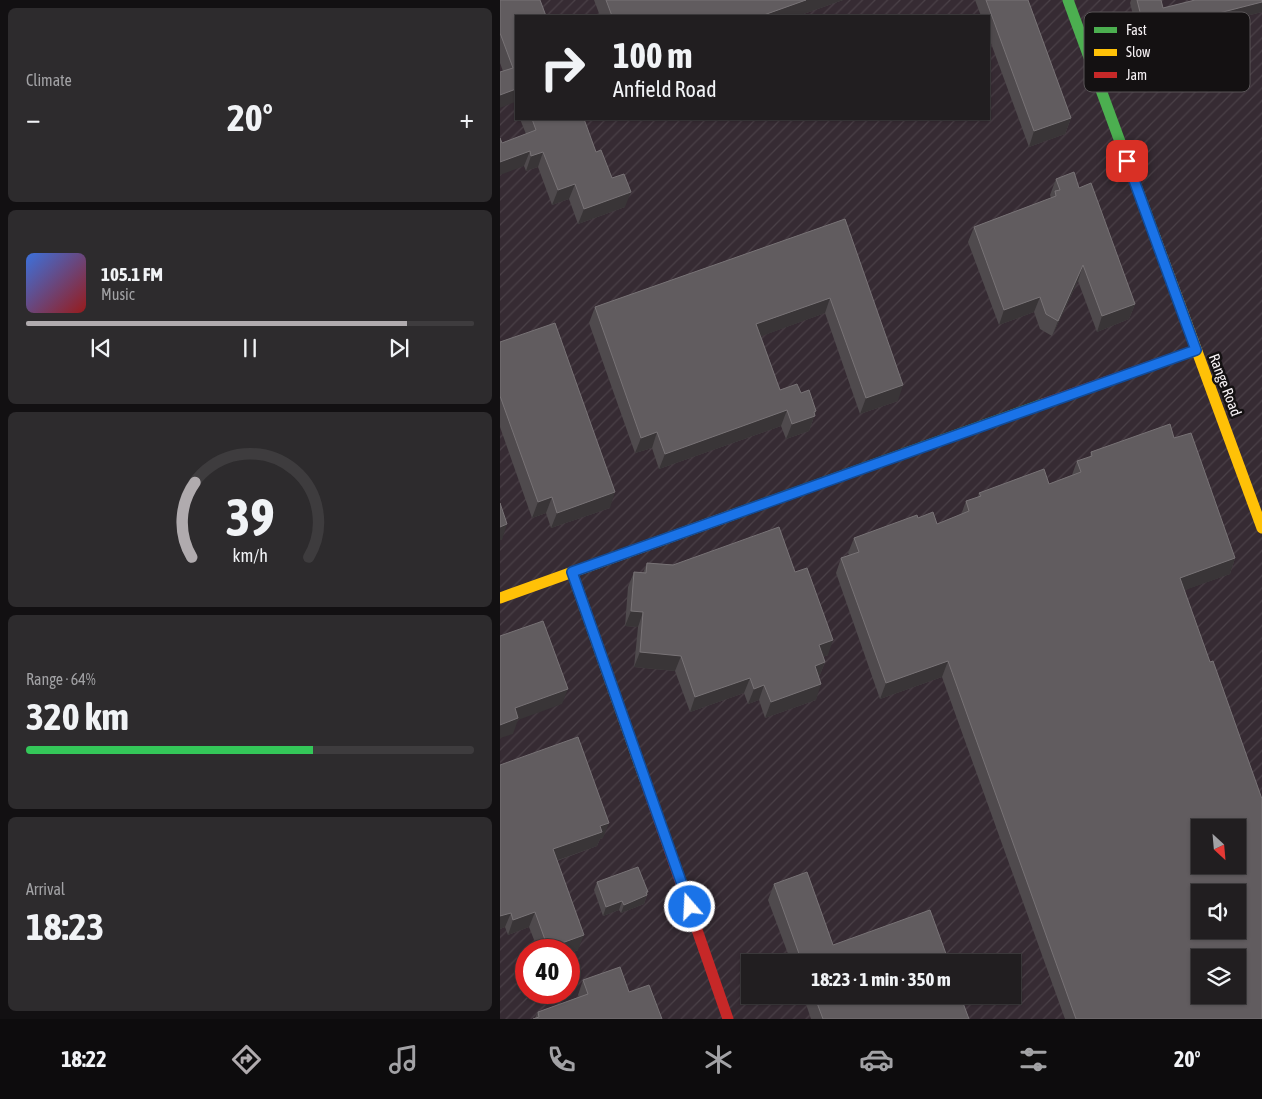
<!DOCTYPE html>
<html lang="en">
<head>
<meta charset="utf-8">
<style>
	:root { --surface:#211e20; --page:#2d2b2d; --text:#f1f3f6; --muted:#a2a2a5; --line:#3e3c3e; --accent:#b0abae }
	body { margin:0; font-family:"Asap Condensed",sans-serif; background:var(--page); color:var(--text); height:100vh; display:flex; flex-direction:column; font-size:19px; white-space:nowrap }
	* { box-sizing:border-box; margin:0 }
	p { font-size:16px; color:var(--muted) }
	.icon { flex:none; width:28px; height:28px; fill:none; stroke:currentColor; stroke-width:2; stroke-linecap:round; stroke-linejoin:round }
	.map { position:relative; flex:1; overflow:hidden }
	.details { display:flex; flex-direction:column; gap:8px; padding:8px; background:#121012; width:500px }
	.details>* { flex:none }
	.hud { position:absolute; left:15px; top:15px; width:475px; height:105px; border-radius:0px; box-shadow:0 1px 4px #0004,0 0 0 1px var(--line); background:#211e20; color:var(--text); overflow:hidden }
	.needle { width:32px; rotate:154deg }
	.tools { position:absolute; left:691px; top:819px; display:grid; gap:10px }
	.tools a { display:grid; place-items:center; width:55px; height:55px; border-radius:0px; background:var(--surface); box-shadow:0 1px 4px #0004,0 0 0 1px var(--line); font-size:25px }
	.speed { position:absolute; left:15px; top:939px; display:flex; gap:10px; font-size:25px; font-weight:700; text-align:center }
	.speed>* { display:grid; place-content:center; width:65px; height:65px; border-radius:50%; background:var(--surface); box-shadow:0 1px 4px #0004,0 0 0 1px var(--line); line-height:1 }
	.speed .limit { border:8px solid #d22; background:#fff; color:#111 }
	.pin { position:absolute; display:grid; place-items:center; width:42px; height:42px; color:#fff; margin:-21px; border-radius:10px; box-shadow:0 2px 8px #0006 }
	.me { position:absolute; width:55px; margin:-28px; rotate:341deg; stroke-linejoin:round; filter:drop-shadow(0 0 4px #0008) }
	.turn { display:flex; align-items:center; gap:18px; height:105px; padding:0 15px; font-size:22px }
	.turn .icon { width:65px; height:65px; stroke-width:2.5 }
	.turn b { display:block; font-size:35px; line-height:42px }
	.big { font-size:38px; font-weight:700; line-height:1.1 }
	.details .card { flex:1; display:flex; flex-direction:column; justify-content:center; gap:8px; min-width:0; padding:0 18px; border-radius:8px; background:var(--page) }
	.details .dial { align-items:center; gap:0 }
	.dial svg { height:130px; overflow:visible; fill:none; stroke:var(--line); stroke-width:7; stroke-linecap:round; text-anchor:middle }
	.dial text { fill:var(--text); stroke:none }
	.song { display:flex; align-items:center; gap:15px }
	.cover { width:60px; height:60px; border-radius:8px; background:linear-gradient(135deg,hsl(220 70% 55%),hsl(0 70% 35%)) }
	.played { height:5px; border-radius:2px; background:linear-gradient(90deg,var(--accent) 85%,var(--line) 85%) }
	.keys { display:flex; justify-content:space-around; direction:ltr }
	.heat { display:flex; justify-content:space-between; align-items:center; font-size:28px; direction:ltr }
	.charge { height:8px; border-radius:4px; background:linear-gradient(90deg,#34c759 64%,var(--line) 0) }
	.trip { position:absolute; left:241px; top:954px; width:280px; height:50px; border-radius:0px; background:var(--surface); box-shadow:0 1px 4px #0004,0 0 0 1px var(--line); font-weight:700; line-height:50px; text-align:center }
	.tabs { display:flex; height:80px; justify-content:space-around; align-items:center; background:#0d0c0d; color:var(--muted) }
	.tabs .icon { width:35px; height:35px }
	.tabs .selected { color:var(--accent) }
	.tabs b { font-size:22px; color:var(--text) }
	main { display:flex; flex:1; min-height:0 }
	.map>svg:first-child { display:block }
</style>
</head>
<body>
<main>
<section class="details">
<div class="card"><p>Climate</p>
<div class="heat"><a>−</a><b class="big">20°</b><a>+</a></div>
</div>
<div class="card">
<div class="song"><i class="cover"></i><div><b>105.1 FM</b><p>Music</p></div></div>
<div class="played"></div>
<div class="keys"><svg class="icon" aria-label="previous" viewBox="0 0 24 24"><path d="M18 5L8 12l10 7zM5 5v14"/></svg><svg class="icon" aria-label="pause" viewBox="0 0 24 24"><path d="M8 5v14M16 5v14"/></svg><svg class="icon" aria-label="next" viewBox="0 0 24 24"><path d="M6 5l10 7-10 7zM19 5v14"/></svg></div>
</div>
<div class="card dial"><svg viewBox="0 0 100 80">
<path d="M14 69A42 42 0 1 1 86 69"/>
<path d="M14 69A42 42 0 0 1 16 23" stroke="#b0abae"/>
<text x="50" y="56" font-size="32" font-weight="700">39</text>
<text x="50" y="72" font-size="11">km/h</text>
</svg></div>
<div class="card"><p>Range · 64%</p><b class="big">320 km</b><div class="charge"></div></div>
<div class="card"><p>Arrival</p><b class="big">18:23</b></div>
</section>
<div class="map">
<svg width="762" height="1019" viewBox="0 0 762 1019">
	<defs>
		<pattern id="industrial-furrows" width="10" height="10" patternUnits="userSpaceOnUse" patternTransform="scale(1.25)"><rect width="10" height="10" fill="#362b33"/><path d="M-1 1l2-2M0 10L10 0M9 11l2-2" fill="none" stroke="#4a4047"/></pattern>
	</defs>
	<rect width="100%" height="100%" fill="#2c282a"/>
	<path fill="url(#industrial-furrows)" fill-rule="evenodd" d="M 0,0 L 762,0 L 762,1019 L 0,1019 ZM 16,16 L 489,16 L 489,119 L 16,119 ZM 700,828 L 738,828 L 738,865 L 700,865 ZM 700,892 L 738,892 L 738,930 L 700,930 ZM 26,950 L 69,950 L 69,992 L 26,992 ZM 700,958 L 738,958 L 738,995 L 700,995 ZM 250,962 L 512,962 L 512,995 L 250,995 Z"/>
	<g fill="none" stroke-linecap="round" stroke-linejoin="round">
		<path stroke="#4caf50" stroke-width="11" d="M 568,0 L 655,237
			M 232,515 L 543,404"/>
		<path stroke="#ffc107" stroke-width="11" d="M 655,237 L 762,528
			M 72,572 L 145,780
			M 0,598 L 232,515"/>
		<path stroke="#c62828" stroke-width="11" d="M 543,404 L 696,350
			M 145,780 L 228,1019"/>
	</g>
	<path fill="#4f4a4d" d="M 0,0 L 16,16 L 16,107 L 0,63 Z
		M 94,0 L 343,0 L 298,16 L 100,16 Z
		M 475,0 L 528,0 L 571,118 L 565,134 L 529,147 L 489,38 L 489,16 L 481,16 Z
		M 631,0 L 661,0 L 663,8 L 692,1 L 692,0 L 762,0 L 762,12 L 640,43 L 630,3 Z
		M 20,119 L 84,119 L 96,152 L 112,178 L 125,207 L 78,224 L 69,199 L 52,205 L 38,167 L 26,171 L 24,166 L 2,143 L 26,134 Z
		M 556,179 L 579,188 L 635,304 L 629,319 L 597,332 L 578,281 L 552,336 L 540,329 L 534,312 L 499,325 L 468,242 L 474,227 L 551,198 L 550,195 Z
		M 345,219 L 398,401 L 360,414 L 325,313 L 261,336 L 280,390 L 301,393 L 316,411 L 309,431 L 286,439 L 281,426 L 159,469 L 152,448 L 135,453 L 89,323 L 95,307 Z
		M 0,342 L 110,508 L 51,528 L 46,513 L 32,518 L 0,427 Z
		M 674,438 L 735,558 L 730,574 L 684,590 L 762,1019 L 565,1019 L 442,677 L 380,699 L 336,573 L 341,558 L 349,555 L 348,553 L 354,538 L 418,518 L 437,524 L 461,515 L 466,501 L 478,497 L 479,493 L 549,484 L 572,475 L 577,461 L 590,457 L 591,452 Z
		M 147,563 L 295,572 L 328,655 L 323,657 L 325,662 L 319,677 L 316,700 L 265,718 L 259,700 L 248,704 L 244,693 L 190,712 L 175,671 L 134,667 L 138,627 L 125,626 L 128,587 L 134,572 L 143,573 Z
		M 0,765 L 103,838 L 100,839 L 97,846 L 57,861 L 78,950 L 69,954 L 69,950 L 38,950 L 29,927 L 8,935 L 5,927 L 0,929 Z
		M 97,882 L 148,892 L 144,904 L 121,913 L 119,910 L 103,916 L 94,890 Z
		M 274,884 L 333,945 L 449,962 L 291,962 L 268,900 Z
		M 83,980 L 129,992 L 162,1019 L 35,1018 L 38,1012 L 79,997 L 78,995 Z
		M 303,995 L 460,995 L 469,1019 L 311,1019 Z"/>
	<path fill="#393537" d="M 306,0 L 343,0 L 298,16 L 261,16 Z
		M 762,2 L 762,12 L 640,43 L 645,32 Z
		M 16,89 L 16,98 L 15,102 L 0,108 L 0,95 Z
		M 571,118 L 565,134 L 529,147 L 534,131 Z
		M 30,151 L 24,166 L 0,175 L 0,162 Z
		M 43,152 L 38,167 L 26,171 L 31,156 Z
		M 75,184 L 69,199 L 52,205 L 58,190 Z
		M 131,192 L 125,207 L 78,224 L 84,209 Z
		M 583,265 L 578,281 L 552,336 L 558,321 Z
		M 540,297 L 534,312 L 499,325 L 504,310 Z
		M 330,298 L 325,313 L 251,340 L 256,324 Z
		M 635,304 L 629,319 L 597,332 L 602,316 Z
		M 403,385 L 398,401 L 360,414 L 366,398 Z
		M 287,410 L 281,426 L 159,469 L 165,454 Z
		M 316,411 L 309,431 L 286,439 L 292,424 Z
		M 157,432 L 152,448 L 135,453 L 141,438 Z
		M 115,492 L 110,508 L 51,528 L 57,513 Z
		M 52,497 L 46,513 L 32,518 L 38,502 Z
		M 7,524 L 2,540 L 0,540 L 0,527 Z
		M 735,558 L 730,574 L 674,594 L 680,578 Z
		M 131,611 L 143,612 L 138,627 L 125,626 Z
		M 333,640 L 328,655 L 313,661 L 319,645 Z
		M 140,652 L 181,656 L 175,671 L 134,667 Z
		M 448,661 L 442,677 L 380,699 L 386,683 Z
		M 325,662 L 319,677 L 315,666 Z
		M 250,678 L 244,693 L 190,712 L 195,697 Z
		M 321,684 L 316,700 L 265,718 L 271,702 Z
		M 264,685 L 259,700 L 248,704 L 254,689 Z
		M 68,689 L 62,704 L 18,720 L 13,734 L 0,738 L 0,725 L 15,708 Z
		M 109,823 L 103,838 L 100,839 L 97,846 L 47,864 L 53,849 L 100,826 Z
		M 146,892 L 148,892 L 146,896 L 147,895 L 144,904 L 121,913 L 124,905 Z
		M 122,901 L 119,910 L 103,916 L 106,907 Z
		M 35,912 L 29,927 L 8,935 L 13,920 Z
		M 11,913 L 5,927 L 0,929 L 0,916 Z
		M 84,935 L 78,950 L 69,954 L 69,950 L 47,950 L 48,948 Z"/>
	<path fill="#615c5f" stroke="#787376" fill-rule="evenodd" d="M 0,0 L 40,0 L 46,16 L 16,16 L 16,89 L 0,95 L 0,72 L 13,68 L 0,33 Z
		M 106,0 L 306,0 L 261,16 L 112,16 Z
		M 486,0 L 528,0 L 571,118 L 534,131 Z
		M 637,0 L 661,0 L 663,8 L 695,0 L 762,0 L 762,2 L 645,32 Z
		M 32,119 L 84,119 L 96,152 L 101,150 L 112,178 L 124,174 L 131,192 L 84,209 L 75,184 L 58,190 L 43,152 L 31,156 L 30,151 L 0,162 L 0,138 L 2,143 L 36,130 Z
		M 574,172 L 579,188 L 591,183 L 635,304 L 602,316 L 583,265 L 558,321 L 546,314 L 540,297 L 504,310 L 474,227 L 556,196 L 555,191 L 560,190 L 556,179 Z
		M 345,219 L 403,385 L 366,398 L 330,298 L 256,324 L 280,390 L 297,384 L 301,393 L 309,390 L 316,411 L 314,412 L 315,416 L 292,424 L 287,410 L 165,454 L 157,432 L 141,438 L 95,307 Z
		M 55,323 L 115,492 L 57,513 L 52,497 L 38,502 L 0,396 L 0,342 Z
		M 670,424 L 674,438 L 691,433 L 735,558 L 680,578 L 710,662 L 713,661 L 762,799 L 762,1019 L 576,1019 L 448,661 L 386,683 L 341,558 L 359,552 L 354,538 L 417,515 L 418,518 L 433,512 L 437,524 L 469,511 L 466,501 L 481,496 L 479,493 L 544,469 L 549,484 L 581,472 L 577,461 L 592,456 L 591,452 ZM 700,828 L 738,828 L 738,865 L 700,865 ZM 700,892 L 738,892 L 738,930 L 700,930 ZM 700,958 L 738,958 L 738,995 L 700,995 Z
		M 0,503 L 7,524 L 0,527 Z
		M 279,527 L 295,572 L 307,568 L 333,640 L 319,645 L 325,662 L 315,666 L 321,684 L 271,702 L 264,685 L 254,689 L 250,678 L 195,697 L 181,656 L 140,652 L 143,612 L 131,611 L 134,572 L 146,573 L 147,563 L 173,565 Z
		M 43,621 L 68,689 L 15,708 L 18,718 L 0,725 L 0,636 Z
		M 78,737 L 109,823 L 100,826 L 102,832 L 53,849 L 84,935 L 48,948 L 35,912 L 13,920 L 11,913 L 0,916 L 0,765 Z
		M 138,867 L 148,892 L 146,892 L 147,895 L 124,905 L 122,901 L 106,907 L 97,882 Z
		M 307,872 L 333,945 L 430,910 L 449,962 L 302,962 L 274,884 Z
		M 120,967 L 129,992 L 149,985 L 162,1019 L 33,1019 L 39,1017 L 38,1012 L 88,994 L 83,980 Z
		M 314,995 L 460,995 L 469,1019 L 323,1019 Z"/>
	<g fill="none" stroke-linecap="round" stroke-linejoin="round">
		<g stroke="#114b97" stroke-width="12">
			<path id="route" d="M 190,907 L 72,572 L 696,350 L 627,161"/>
		</g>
		<use href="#route" stroke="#1a73e8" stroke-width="9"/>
	</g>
	<g text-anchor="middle" stroke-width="5" stroke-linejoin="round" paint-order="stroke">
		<g font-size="15" fill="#f7f2f5" stroke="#141112">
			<text transform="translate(725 385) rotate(69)" y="5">Range Road</text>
		</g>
	</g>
	<rect x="584" y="12" width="166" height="80" rx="8" fill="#141112" stroke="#585456" stroke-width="1"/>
	<rect x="594" y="27" width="23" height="6" fill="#4caf50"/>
	<rect x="594" y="49" width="23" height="7" fill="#ffc107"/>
	<rect x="594" y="72" width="23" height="6" fill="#c62828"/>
	<g font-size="14" fill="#f7f2f5">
		<text x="626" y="35">Fast</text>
		<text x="626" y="57">Slow</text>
		<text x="626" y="80">Jam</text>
	</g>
</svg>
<div class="tools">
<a><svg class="needle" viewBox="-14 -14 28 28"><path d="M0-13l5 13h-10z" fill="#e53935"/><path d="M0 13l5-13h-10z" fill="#a2a2a5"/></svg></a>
<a><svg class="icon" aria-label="sound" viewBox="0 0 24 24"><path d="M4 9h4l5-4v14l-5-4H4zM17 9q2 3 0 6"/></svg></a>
<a><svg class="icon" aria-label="layers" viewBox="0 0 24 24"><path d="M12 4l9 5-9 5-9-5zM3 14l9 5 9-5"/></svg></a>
</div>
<div class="speed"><div class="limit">40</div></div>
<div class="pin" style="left:627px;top:161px;background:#d93025"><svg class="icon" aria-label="arrive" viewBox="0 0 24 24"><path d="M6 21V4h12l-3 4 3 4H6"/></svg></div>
<svg class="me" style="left:190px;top:907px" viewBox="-20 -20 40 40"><circle r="17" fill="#1a73e8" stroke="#fff" stroke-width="3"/><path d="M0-11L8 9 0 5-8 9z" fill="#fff"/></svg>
<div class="trip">18:23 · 1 min · 350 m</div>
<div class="hud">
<div class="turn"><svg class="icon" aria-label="right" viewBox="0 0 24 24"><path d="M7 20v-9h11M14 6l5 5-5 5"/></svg><div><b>100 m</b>Anfield Road</div></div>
</div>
</div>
</main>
<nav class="tabs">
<b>18:22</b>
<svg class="icon selected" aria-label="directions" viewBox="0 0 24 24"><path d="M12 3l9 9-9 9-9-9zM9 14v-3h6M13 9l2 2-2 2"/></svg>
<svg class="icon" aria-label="music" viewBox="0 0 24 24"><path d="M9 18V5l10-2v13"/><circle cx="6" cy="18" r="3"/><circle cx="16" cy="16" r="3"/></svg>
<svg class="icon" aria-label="phone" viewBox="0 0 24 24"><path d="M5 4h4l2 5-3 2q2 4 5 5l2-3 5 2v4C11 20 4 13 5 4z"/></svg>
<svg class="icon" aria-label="climate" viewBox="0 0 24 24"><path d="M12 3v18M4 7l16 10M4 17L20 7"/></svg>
<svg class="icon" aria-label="car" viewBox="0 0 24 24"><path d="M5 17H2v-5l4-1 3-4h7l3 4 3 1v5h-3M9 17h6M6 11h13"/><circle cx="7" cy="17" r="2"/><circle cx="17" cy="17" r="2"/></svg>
<svg class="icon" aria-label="filters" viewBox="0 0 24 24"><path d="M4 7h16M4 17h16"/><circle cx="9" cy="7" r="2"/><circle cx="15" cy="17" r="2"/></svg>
<b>20°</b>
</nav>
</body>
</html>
